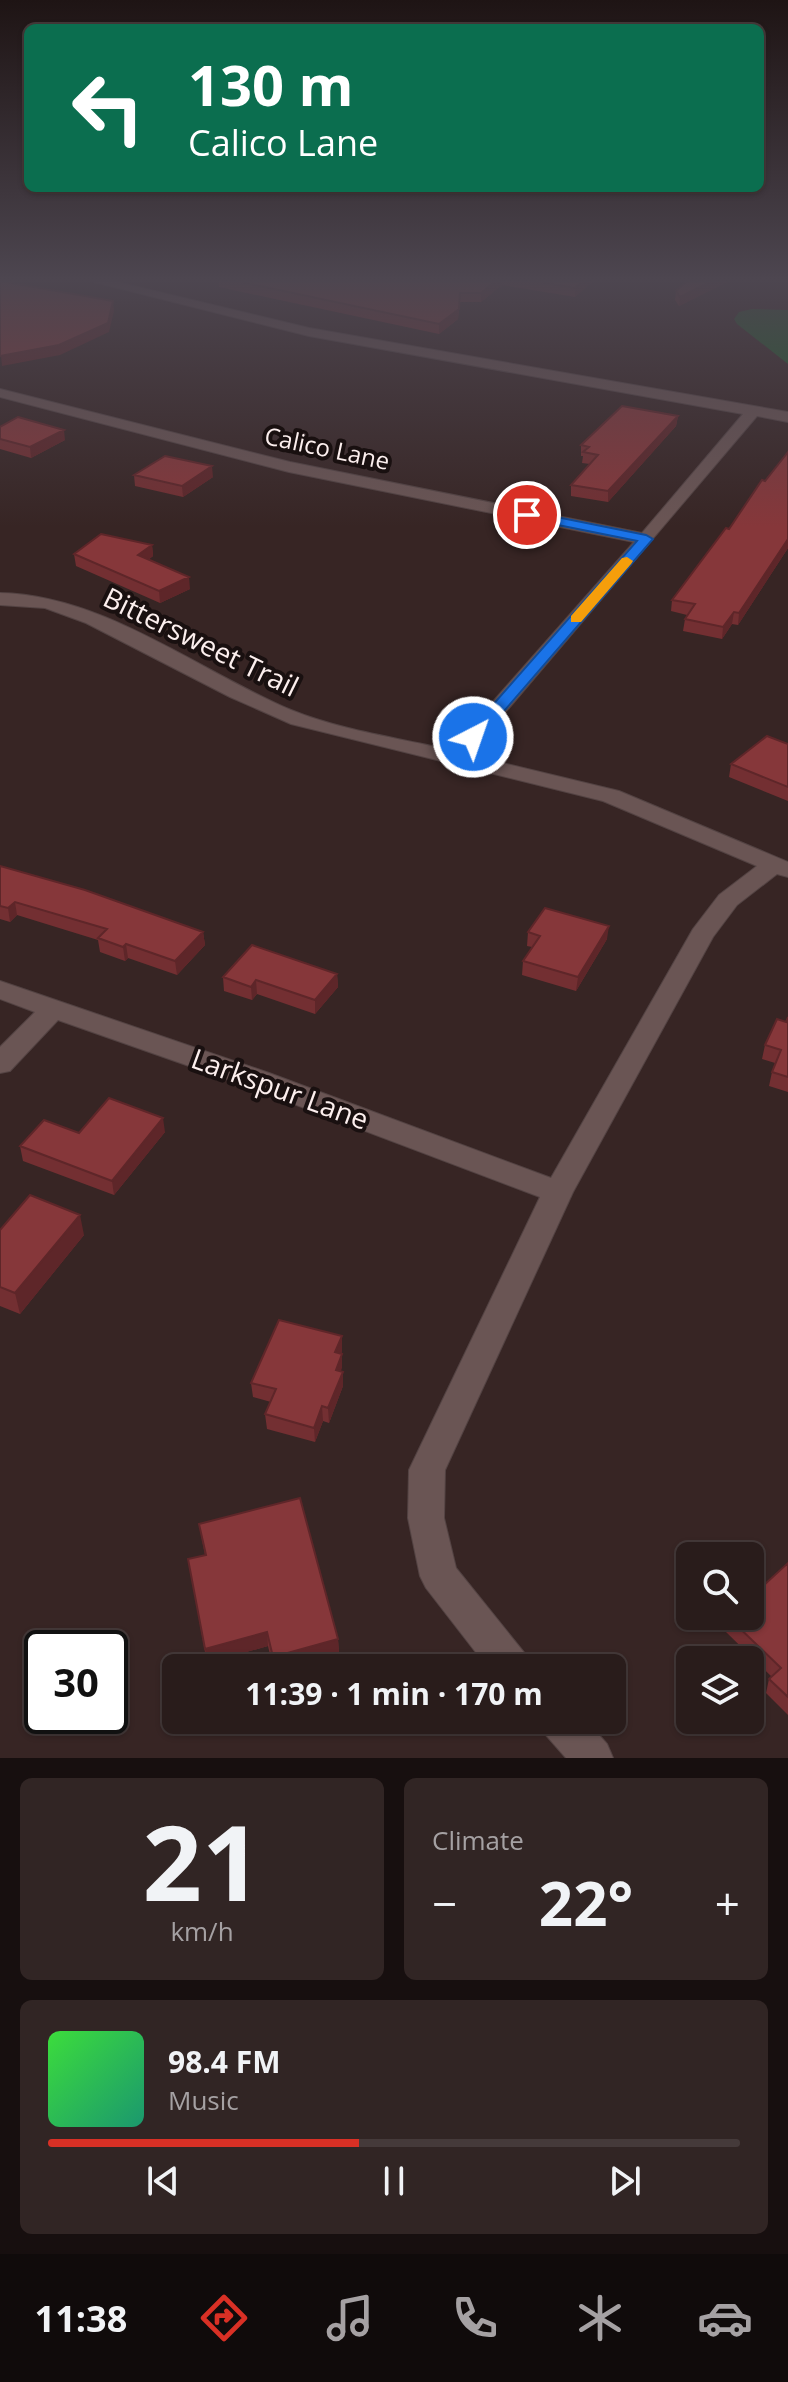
<!DOCTYPE html>
<html lang="en">
<head>
<meta charset="utf-8">
<style>
	:root { --surface:#291c1b; --page:#312524; --text:#f1f3f6; --muted:#a5a1a3; --line:#453a3a; --accent:#d93025 }
	body { margin:0; font-family:"Open Sans",sans-serif; background:var(--page); color:var(--text); height:100vh; display:flex; flex-direction:column; font-size:30px; white-space:nowrap }
	* { box-sizing:border-box; margin:0 }
	p { font-size:26px; color:var(--muted) }
	.icon { flex:none; width:44px; height:44px; fill:none; stroke:currentColor; stroke-width:2; stroke-linecap:round; stroke-linejoin:round }
	.map { position:relative; height:1758px; overflow:hidden }
	.side { display:flex; flex-direction:column; gap:20px; padding:20px; background:#170f0f; flex:1 }
	.side>* { flex:none }
	.banner { position:absolute; left:24px; top:24px; width:740px; height:168px; border-radius:12px; box-shadow:0 2px 6px #0004,0 0 0 2px var(--line); background:#0b6e4f; color:#fff; overflow:hidden }
	.controls { position:absolute; left:676px; top:1542px; display:grid; gap:16px }
	.controls a { display:grid; place-items:center; width:88px; height:88px; border-radius:12px; background:var(--surface); box-shadow:0 2px 6px #0004,0 0 0 2px var(--line); font-size:40px }
	.speed { position:absolute; left:24px; top:1630px; display:flex; gap:16px; font-size:40px; font-weight:700; text-align:center }
	.speed>* { display:grid; place-content:center; width:104px; height:104px; border-radius:50%; background:var(--surface); box-shadow:0 2px 6px #0004,0 0 0 2px var(--line); line-height:1 }
	.speed .limit { border:4px solid #111; border-radius:12px; background:#fff; color:#111 }
	.pin { position:absolute; display:grid; place-items:center; width:68px; height:68px; color:#fff; margin:-34px; border:4px solid #fff; border-radius:50%; box-shadow:0 2px 8px #0007 }
	.me { position:absolute; width:88px; margin:-44px; rotate:41deg; stroke-linejoin:round; filter:drop-shadow(0 0 6px #0008) }
	.turn { display:flex; align-items:center; gap:28px; height:168px; padding:0 32px; font-size:36px }
	.turn .icon { width:104px; height:104px; stroke-width:2.5 }
	.turn b { display:block; font-size:56px; line-height:68px }
	.big { font-size:60px; font-weight:700; line-height:1.1 }
	.side .widget { flex:1; display:flex; flex-direction:column; justify-content:center; gap:12px; min-width:0; padding:0 28px; border-radius:12px; background:var(--page) }
	.side .dial { align-items:center; gap:0 }
	.dial b { font-size:104px; line-height:1 }
	.song { display:flex; align-items:center; gap:24px }
	.cover { width:96px; height:96px; border-radius:12px; background:linear-gradient(135deg,hsl(120 70% 55%),hsl(160 70% 35%)) }
	.played { height:8px; border-radius:4px; background:linear-gradient(90deg,var(--accent) 45%,var(--line) 45%) }
	.keys { display:flex; justify-content:space-around; direction:ltr }
	.heat { display:flex; justify-content:space-between; align-items:center; font-size:44px; direction:ltr }
	.side .tiles { flex:1; display:grid; gap:20px; grid-template-columns:1fr 1fr }
	.widget:last-child { grid-column:span 2 }
	.trip { position:absolute; left:162px; top:1654px; width:464px; height:80px; border-radius:12px; background:var(--surface); box-shadow:0 2px 6px #0004,0 0 0 2px var(--line); font-weight:700; line-height:80px; text-align:center }
	.menu { display:flex; height:128px; justify-content:space-around; align-items:center; background:#100b0b; color:var(--muted) }
	.menu .icon { width:56px; height:56px }
	.menu .selected { color:var(--accent) }
	.menu b { font-size:36px; color:var(--text) }
	.map>svg:first-child { display:block }
</style>
</head>
<body>
<div class="map">
<svg width="788" height="1758" viewBox="0 0 788 1758">
	<rect width="100%" height="100%" fill="#372524"/>
	<path fill="#1b5f29" d="M 752,309 L 788,310 L 788,364 L 737,324 L 734,319 L 739,312 Z"/>
	<g fill="none" stroke-linecap="round" stroke-linejoin="round">
		<g stroke="#534343" stroke-width="2">
			<path id="minor" d="M 90,281 L 113,281 L 309,328 L 788,412 L 788,422 L 757,416 L 469,755 L 619,791 L 788,862 L 788,877 L 777,874 L 737,905 L 713,937 L 573,1192 L 445,1470 L 444,1518 L 456,1568 L 526,1655 L 532,1668 L 488,1668 L 426,1588 L 420,1576 L 408,1518 L 409,1470 L 540,1197 L 249,1087 L 58,1020 L 10,1071 L 0,1073 L 0,1047 L 35,1012 L 0,999 L 0,981 L 269,1073 L 551,1178 L 693,929 L 719,895 L 757,866 L 603,801 L 291,724 L 230,697 L 86,623 L 45,608 L 0,605 L 0,593 C 104,595 197,670 291,710 C 340,730 398,738 450,750 L 634,542 L 289,472 L 0,397 L 0,389 L 290,462 L 642,533 L 743,414 L 309,336 Z
				M 539,1720 L 586,1720 L 607,1744 L 613,1758 L 566,1758 L 545,1734 Z"/>
		</g>
		<use href="#minor" fill="#6a5554" fill-rule="evenodd"/>
	</g>
	<path fill="#732f32" d="M 219,281 L 593,281 L 575,297 L 502,285 L 481,302 L 460,302 L 458,319 L 439,334 L 219,287 Z
		M 687,281 L 729,281 L 679,306 L 675,300 L 676,291 Z
		M 678,416 L 676,426 L 608,502 L 571,496 L 571,485 L 590,464 L 582,463 L 583,456 L 581,456 L 581,445 Z
		M 0,427 L 65,440 L 31,458 L 0,449 Z
		M 788,452 L 788,548 L 738,625 L 732,624 L 722,639 L 683,631 L 685,619 L 687,615 L 671,611 L 672,600 L 729,529 Z
		M 134,475 L 213,477 L 183,497 L 135,486 Z
		M 152,545 L 153,556 L 148,560 L 190,589 L 160,603 L 76,566 L 74,554 Z
		M 788,744 L 788,801 L 729,777 L 731,764 Z
		M 0,866 L 203,932 L 205,945 L 177,975 L 128,958 L 125,961 L 100,952 L 98,940 L 17,915 L 10,922 L 0,919 Z
		M 528,932 L 607,939 L 576,991 L 522,975 L 523,961 L 532,947 L 527,946 Z
		M 337,974 L 338,987 L 315,1014 L 257,994 L 252,1000 L 224,991 L 223,977 Z
		M 788,1017 L 788,1092 L 769,1086 L 772,1072 L 775,1063 L 762,1059 L 765,1045 L 786,1022 Z
		M 165,1132 L 114,1195 L 23,1161 L 20,1146 L 79,1133 Z
		M 0,1230 L 84,1235 L 20,1314 L 0,1306 Z
		M 342,1336 L 341,1371 L 343,1386 L 329,1423 L 323,1421 L 315,1442 L 267,1429 L 265,1414 L 271,1402 L 253,1397 L 251,1383 Z
		M 199,1524 L 338,1639 L 339,1654 L 287,1668 L 273,1668 L 268,1646 L 207,1663 L 188,1559 L 205,1555 Z
		M 788,1563 L 788,1715 L 766,1693 L 769,1679 L 772,1677 L 726,1632 L 729,1618 Z"/>
	<path fill="#5e2629" d="M 496,281 L 502,281 L 502,285 L 481,302 L 481,293 Z
		M 583,281 L 593,281 L 575,297 L 575,288 Z
		M 712,281 L 729,281 L 679,306 L 680,297 Z
		M 460,293 L 458,319 L 439,334 L 439,324 Z
		M 113,301 L 114,311 L 109,332 L 60,355 L 2,366 L 1,356 Z
		M 678,416 L 676,426 L 608,502 L 608,491 Z
		M 64,430 L 65,440 L 31,458 L 30,447 Z
		M 212,466 L 213,477 L 183,497 L 182,486 Z
		M 788,539 L 788,548 L 738,625 L 739,613 Z
		M 152,545 L 153,556 L 139,567 L 138,555 Z
		M 189,577 L 190,589 L 160,603 L 159,591 Z
		M 734,612 L 732,624 L 722,639 L 723,627 Z
		M 15,902 L 17,915 L 10,922 L 8,908 Z
		M 609,926 L 607,939 L 576,991 L 578,977 Z
		M 203,932 L 205,945 L 177,975 L 175,961 Z
		M 126,944 L 128,958 L 125,961 L 123,947 Z
		M 337,974 L 338,987 L 315,1014 L 315,1000 Z
		M 256,980 L 257,994 L 252,1000 L 251,987 Z
		M 163,1118 L 165,1132 L 114,1195 L 112,1181 Z
		M 80,1215 L 84,1235 L 20,1314 L 15,1293 Z
		M 342,1336 L 342,1351 L 336,1367 L 335,1352 Z
		M 342,1354 L 342,1368 L 336,1384 L 336,1370 Z
		M 343,1372 L 343,1386 L 329,1423 L 328,1408 Z
		M 322,1406 L 323,1421 L 315,1442 L 314,1428 Z
		M 267,1632 L 268,1646 L 207,1663 L 205,1649 Z
		M 338,1639 L 339,1654 L 287,1668 L 274,1668 L 273,1657 Z"/>
	<path fill="#86373a" stroke="#5e2629" stroke-width="2" d="M 0,281 L 113,301 L 108,323 L 59,345 L 0,356 Z
		M 236,281 L 496,281 L 481,293 L 460,293 L 459,309 L 439,324 Z
		M 534,281 L 583,281 L 575,288 Z
		M 687,281 L 712,281 L 680,297 L 676,291 Z
		M 622,406 L 678,416 L 608,491 L 571,485 L 598,455 L 583,452 L 589,447 L 581,445 Z
		M 18,417 L 64,430 L 30,447 L 0,439 L 0,427 Z
		M 788,452 L 788,539 L 739,613 L 734,612 L 723,627 L 685,619 L 695,604 L 672,600 L 726,528 L 729,529 L 762,480 L 765,481 Z
		M 165,456 L 212,466 L 182,486 L 134,475 Z
		M 101,534 L 152,545 L 138,555 L 189,577 L 159,591 L 74,554 Z
		M 767,736 L 788,744 L 788,787 L 731,764 Z
		M 0,866 L 85,890 L 203,932 L 175,961 L 126,944 L 123,947 L 98,938 L 107,929 L 15,902 L 8,908 L 0,906 Z
		M 545,908 L 609,926 L 578,977 L 523,961 L 540,936 L 528,932 Z
		M 252,945 L 337,974 L 315,1000 L 256,980 L 251,987 L 223,977 Z
		M 788,1017 L 788,1077 L 772,1072 L 781,1050 L 765,1045 L 777,1019 L 786,1022 Z
		M 109,1098 L 163,1118 L 112,1181 L 20,1146 L 44,1120 L 79,1133 Z
		M 30,1195 L 80,1215 L 15,1293 L 0,1287 L 0,1230 Z
		M 279,1320 L 342,1336 L 335,1352 L 342,1354 L 336,1370 L 343,1372 L 328,1408 L 322,1406 L 314,1428 L 265,1414 L 276,1389 L 251,1383 Z
		M 300,1498 L 338,1639 L 273,1657 L 267,1632 L 205,1649 L 188,1559 L 206,1555 L 199,1524 Z
		M 788,1563 L 788,1697 L 769,1679 L 781,1668 L 729,1618 L 731,1616 L 750,1616 L 750,1598 Z"/>
	<linearGradient id="sky" x2="0" y2="1"><stop stop-color="#1e1414"/><stop offset="0.53" stop-color="#4d4650"/><stop offset="1" stop-color="#4d4650" stop-opacity="0"/></linearGradient>
	<rect width="788" height="527" fill="url(#sky)"/>
	<path fill="#1a73e8" stroke="#114b97" stroke-width="2" d="M 527,511 L 646,535 L 653,539 L 479,740 L 467,740 L 467,734 L 637,541 L 523,518 L 521,515 Z"/>
	<path fill="#f59e0b" d="M 627,557 L 633,561 L 631,564 L 581,622 L 571,622 L 571,616 L 622,558 Z"/>
	<g text-anchor="middle" stroke-width="8" stroke-linejoin="round" paint-order="stroke">
		<g font-size="24" fill="#fcefee" stroke="#191010">
			<text transform="translate(327 449) rotate(12)" y="8">Calico Lane</text>
		</g>
		<g font-size="28" fill="#fcefee" stroke="#191010">
			<text transform="translate(201 642) rotate(26)" y="10">Bittersweet Trail</text>
			<text transform="translate(280 1089) rotate(20)" y="10">Larkspur Lane</text>
		</g>
	</g>
</svg>
<div class="controls">
<a><svg class="icon" aria-label="search" viewBox="0 0 24 24"><circle cx="10" cy="10" r="6"/><path d="M15 15l6 6"/></svg></a>
<a><svg class="icon" aria-label="layers" viewBox="0 0 24 24"><path d="M12 4l9 5-9 5-9-5zM3 14l9 5 9-5"/></svg></a>
</div>
<div class="speed"><div class="limit">30</div></div>
<div class="pin" style="left:527px;top:515px;background:#d93025"><svg class="icon" aria-label="arrive" viewBox="0 0 24 24"><path d="M6 21V4h12l-3 4 3 4H6"/></svg></div>
<svg class="me" style="left:473px;top:737px" viewBox="-20 -20 40 40"><circle r="17" fill="#1a73e8" stroke="#fff" stroke-width="3"/><path d="M0-11L8 9 0 5-8 9z" fill="#fff"/></svg>
<div class="trip">11:39 · 1 min · 170 m</div>
<div class="banner">
<div class="turn"><svg class="icon" aria-label="left" viewBox="0 0 24 24"><path d="M17 20v-9H6M10 6l-5 5 5 5"/></svg><div><b>130 m</b>Calico Lane</div></div>
</div>
</div>
<section class="side">
<div class="tiles">
<div class="widget dial"><b>21</b><p>km/h</p></div>
<div class="widget"><p>Climate</p>
<div class="heat"><a>−</a><b class="big">22°</b><a>+</a></div>
</div>
<div class="widget">
<div class="song"><i class="cover"></i><div><b>98.4 FM</b><p>Music</p></div></div>
<div class="played"></div>
<div class="keys"><svg class="icon" aria-label="previous" viewBox="0 0 24 24"><path d="M18 5L8 12l10 7zM5 5v14"/></svg><svg class="icon" aria-label="pause" viewBox="0 0 24 24"><path d="M8 5v14M16 5v14"/></svg><svg class="icon" aria-label="next" viewBox="0 0 24 24"><path d="M6 5l10 7-10 7zM19 5v14"/></svg></div>
</div>
</div>
</section>
<nav class="menu">
<b>11:38</b>
<svg class="icon selected" aria-label="directions" viewBox="0 0 24 24"><path d="M12 3l9 9-9 9-9-9zM9 14v-3h6M13 9l2 2-2 2"/></svg>
<svg class="icon" aria-label="music" viewBox="0 0 24 24"><path d="M9 18V5l10-2v13"/><circle cx="6" cy="18" r="3"/><circle cx="16" cy="16" r="3"/></svg>
<svg class="icon" aria-label="phone" viewBox="0 0 24 24"><path d="M5 4h4l2 5-3 2q2 4 5 5l2-3 5 2v4C11 20 4 13 5 4z"/></svg>
<svg class="icon" aria-label="climate" viewBox="0 0 24 24"><path d="M12 3v18M4 7l16 10M4 17L20 7"/></svg>
<svg class="icon" aria-label="car" viewBox="0 0 24 24"><path d="M5 17H2v-5l4-1 3-4h7l3 4 3 1v5h-3M9 17h6M6 11h13"/><circle cx="7" cy="17" r="2"/><circle cx="17" cy="17" r="2"/></svg>
</nav>
</body>
</html>
